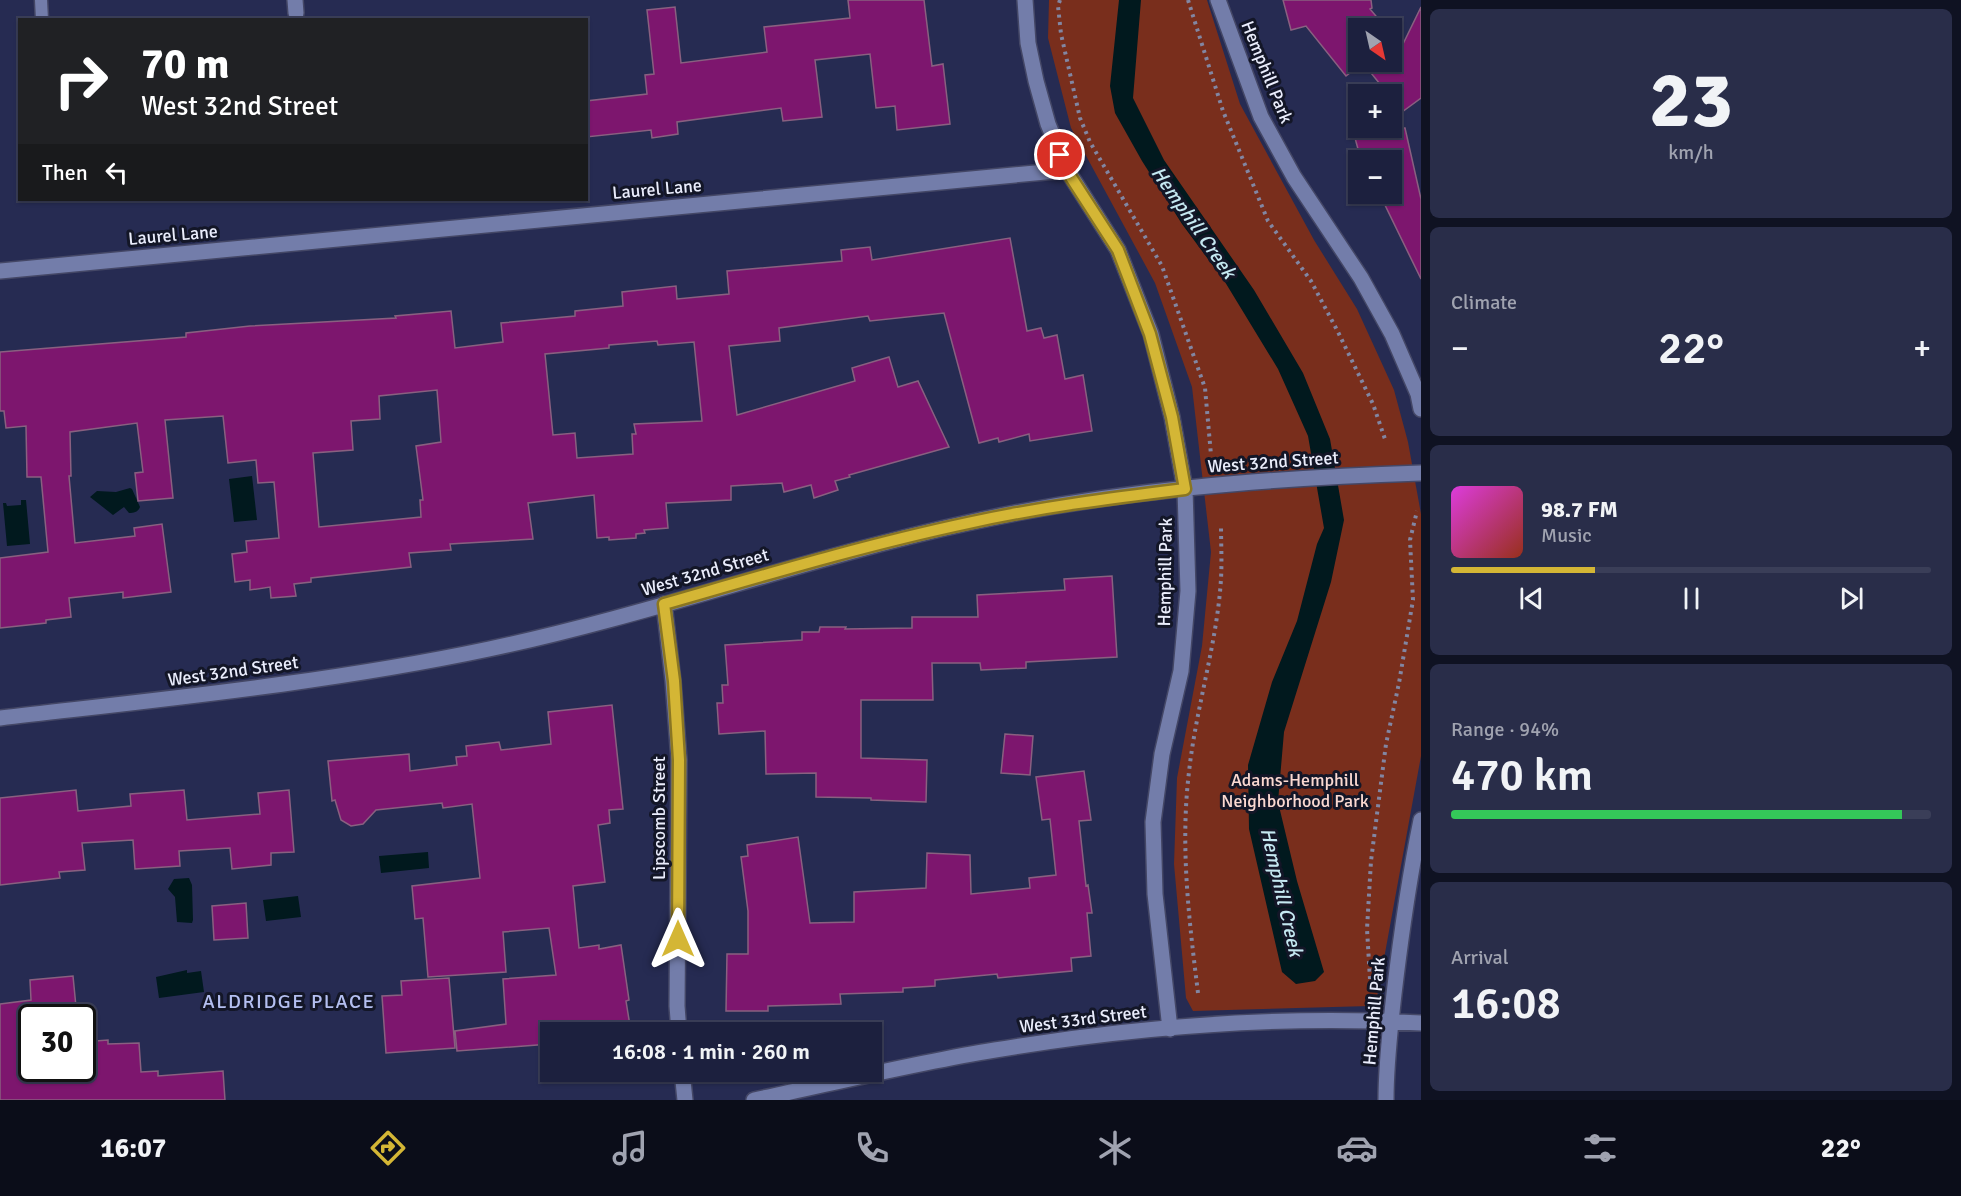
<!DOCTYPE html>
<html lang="en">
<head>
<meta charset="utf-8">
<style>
	:root { --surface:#1c203e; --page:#292d49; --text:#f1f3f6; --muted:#a0a3b0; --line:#3a3e58; --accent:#d4b635 }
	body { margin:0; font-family:Signika,sans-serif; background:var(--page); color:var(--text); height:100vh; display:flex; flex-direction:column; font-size:22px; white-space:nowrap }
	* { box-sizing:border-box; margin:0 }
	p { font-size:20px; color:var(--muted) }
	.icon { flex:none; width:33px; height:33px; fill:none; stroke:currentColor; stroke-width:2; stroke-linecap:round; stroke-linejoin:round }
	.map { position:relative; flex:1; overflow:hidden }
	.panel { display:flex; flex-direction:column; gap:9px; padding:9px; background:#0f1222; width:540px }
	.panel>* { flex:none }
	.guide { position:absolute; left:18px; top:18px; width:570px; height:183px; border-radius:0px; box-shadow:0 2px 4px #0004,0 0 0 2px var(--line); background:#202124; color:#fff; overflow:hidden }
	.needle { width:39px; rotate:146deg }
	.fabs { position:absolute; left:1348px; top:18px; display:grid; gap:12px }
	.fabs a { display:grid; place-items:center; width:54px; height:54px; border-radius:0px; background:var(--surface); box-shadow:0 2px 4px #0004,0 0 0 2px var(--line); font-size:30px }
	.speed { position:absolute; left:18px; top:1004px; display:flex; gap:12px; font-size:30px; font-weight:700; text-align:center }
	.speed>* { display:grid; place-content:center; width:78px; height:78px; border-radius:50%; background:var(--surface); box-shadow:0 2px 4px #0004,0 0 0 2px var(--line); line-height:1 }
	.speed .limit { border:3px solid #111; border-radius:9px; background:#fff; color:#111 }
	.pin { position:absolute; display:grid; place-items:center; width:51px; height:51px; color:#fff; margin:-26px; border:3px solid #fff; border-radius:50%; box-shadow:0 2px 6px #0007 }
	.me { position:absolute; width:66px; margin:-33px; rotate:0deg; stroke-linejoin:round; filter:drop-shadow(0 0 4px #0008) }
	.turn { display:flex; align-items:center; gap:21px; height:126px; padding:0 24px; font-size:27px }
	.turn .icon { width:78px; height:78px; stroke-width:2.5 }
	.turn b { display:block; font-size:42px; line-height:51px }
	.then { display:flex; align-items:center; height:57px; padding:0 24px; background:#0003; gap:12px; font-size:22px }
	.big { font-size:45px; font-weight:600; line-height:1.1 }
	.panel .tile { flex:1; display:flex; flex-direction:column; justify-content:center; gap:9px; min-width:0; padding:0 21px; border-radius:9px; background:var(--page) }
	.panel .dial { align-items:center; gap:0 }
	.dial b { font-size:78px; line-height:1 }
	.song { display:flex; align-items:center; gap:18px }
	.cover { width:72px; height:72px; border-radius:9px; background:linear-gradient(135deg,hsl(300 70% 55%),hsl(10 70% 35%)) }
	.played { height:6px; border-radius:3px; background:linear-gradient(90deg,var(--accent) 30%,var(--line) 30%) }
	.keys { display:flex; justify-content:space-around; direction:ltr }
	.heat { display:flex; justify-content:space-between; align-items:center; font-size:33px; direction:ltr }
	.charge { height:9px; border-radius:4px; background:linear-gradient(90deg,#34c759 94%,var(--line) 0) }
	.trip { position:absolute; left:540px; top:1022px; width:342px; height:60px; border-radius:0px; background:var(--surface); box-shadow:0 2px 4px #0004,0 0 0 2px var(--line); font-weight:600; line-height:60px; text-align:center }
	.tab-bar { display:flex; height:96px; justify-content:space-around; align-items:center; background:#0b0d19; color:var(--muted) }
	.tab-bar .icon { width:42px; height:42px }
	.tab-bar .active { color:var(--accent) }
	.tab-bar b { font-size:27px; color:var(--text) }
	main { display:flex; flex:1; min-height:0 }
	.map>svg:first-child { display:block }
</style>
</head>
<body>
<main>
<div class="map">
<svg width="1421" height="1100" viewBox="0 0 1421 1100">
	<rect width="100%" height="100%" fill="#262b52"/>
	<path fill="#792e1c" d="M 1049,0 L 1207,0 L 1240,104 L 1314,240 L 1357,309 L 1394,390 L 1408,442 L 1421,514 L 1421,756 L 1377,997 L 1370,1006 L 1193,1011 L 1186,998 L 1174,864 L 1177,778 L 1202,646 L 1211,552 L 1192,387 L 1155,283 L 1071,128 L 1048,38 Z"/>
	<path fill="#01191e" d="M 1119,0 L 1141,0 L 1133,98 L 1164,160 L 1254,290 L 1303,373 L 1330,439 L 1344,520 L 1331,582 L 1284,732 L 1278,802 L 1297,881 L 1324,972 L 1315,981 L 1296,984 L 1282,972 L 1249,829 L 1248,765 L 1272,682 L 1297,621 L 1317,544 L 1324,528 L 1308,436 L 1278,369 L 1225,282 L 1182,224 L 1142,161 L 1115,113 L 1110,86 Z
		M 252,476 L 257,520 L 234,522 L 229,479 Z
		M 130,488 L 132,489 L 140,507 C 138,512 134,513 129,513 L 124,507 L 113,515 L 90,497 L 97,491 L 116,492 Z
		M 21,500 L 26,500 L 30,544 L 7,546 L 3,503 L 6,503 L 7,506 L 21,505 Z
		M 428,852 L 429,868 L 381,873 L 379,856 Z
		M 189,878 L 192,885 L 193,920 L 192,923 L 177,922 L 175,897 L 168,889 L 174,879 Z
		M 298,896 L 301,917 L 266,921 L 263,900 Z
		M 187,970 L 187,973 L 201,971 L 204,992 L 159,998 L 156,977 Z"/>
	<path fill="#7d166e" stroke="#896080" stroke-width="1.5" fill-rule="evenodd" d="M 848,0 L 924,0 L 932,66 L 943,64 L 950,124 L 897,130 L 895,106 L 876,108 L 870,54 L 815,60 L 822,117 L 783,121 L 781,108 L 677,122 L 678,134 L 652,138 L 651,130 L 586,137 L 586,101 L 647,94 L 645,75 L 654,74 L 647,10 L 675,7 L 681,63 L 767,52 L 764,27 L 850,18 Z
		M 1283,0 L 1371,0 L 1372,8 L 1370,9 L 1386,28 L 1359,28 L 1359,62 L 1392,62 L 1392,36 L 1401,48 L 1421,7 L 1421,98 L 1402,112 L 1392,99 L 1392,94 L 1388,94 L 1363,63 L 1346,76 L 1306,26 L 1291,30 Z
		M 1372,128 L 1405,128 L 1421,199 L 1421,279 L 1380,195 L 1370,198 L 1369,194 L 1392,194 L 1392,160 L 1361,160 L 1355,138 L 1373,134 Z
		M 1010,238 L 1027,331 L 1041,328 L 1044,338 L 1057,335 L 1065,379 L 1083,375 L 1092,431 L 1030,441 L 1029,434 L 999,442 L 998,438 L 979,443 L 944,313 L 870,321 L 868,316 L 779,328 L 780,341 L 729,346 L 737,415 L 855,381 L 852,368 L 889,357 L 898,387 L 918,381 L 949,447 L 849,475 L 850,477 L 835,481 L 838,490 L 814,498 L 811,485 L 784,492 L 782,483 L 731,486 L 731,500 L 666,503 L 668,528 L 644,530 L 645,533 L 636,534 L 636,538 L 609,540 L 609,537 L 597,538 L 594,495 L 528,503 L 533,539 L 450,544 L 451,550 L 409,553 L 411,567 L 311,578 L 311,582 L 294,584 L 296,596 L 271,598 L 270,587 L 250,590 L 250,580 L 235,582 L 232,554 L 247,552 L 246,541 L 279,538 L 274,482 L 258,483 L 256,460 L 228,463 L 223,416 L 165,420 L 173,498 L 138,501 L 135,473 L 143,472 L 137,423 L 70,432 L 71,476 L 69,476 L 75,543 L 135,536 L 134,528 L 162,524 L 171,592 L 123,598 L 123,592 L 69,598 L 71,617 L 46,620 L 46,623 L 0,628 L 0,558 L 48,552 L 41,477 L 27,477 L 26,426 L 6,428 L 4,411 L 0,411 L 0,352 L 186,337 L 186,333 L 250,326 L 396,318 L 395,316 L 451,311 L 455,348 L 503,342 L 501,323 L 575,316 L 575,311 L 623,306 L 622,292 L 676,286 L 677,299 L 729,294 L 727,271 L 842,261 L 841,250 L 870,247 L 872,260 ZM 657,341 L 658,345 L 694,342 L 702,421 L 634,424 L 636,434 L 632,434 L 633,454 L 577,458 L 575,433 L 553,435 L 545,354 L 609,348 L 609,345 ZM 437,390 L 441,442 L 416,446 L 423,500 L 420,500 L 421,517 L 319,527 L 313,453 L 353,450 L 351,421 L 380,419 L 379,396 Z
		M 1112,576 L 1117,657 L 1026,662 L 1026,668 L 981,670 L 980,663 L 932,663 L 933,700 L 861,700 L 861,758 L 927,760 L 926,802 L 871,800 L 871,798 L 816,797 L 816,773 L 766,774 L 765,731 L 719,734 L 717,703 L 723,703 L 722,685 L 728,685 L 725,645 L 802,640 L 802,632 L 819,632 L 820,627 L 846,627 L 845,629 L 912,628 L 912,617 L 978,617 L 977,595 L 1065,590 L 1064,579 Z
		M 612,705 L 623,809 L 609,810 L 610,823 L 598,825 L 605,882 L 573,886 L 579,948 L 599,945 L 599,949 L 621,945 L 629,1000 L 626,1001 L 631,1032 L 550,1032 L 550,1044 L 457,1051 L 455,1031 L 506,1024 L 503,979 L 556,975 L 549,928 L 503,932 L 506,972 L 428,977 L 423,918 L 415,919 L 412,886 L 480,878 L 472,804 L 443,808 L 442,803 L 376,810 L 363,824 L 351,826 L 341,820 L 335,800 L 332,801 L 328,761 L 409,754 L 410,771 L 457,765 L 456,757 L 467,756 L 466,746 L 499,742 L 501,750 L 551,744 L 548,712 Z
		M 1005,734 L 1033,736 L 1030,775 L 1001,773 Z
		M 1084,771 L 1091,820 L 1079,821 L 1086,886 L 1088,885 L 1092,913 L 1087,913 L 1091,956 L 1071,958 L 1072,971 L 998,978 L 997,974 L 935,980 L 935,986 L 903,988 L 903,992 L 840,994 L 841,1004 L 768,1006 L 768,1011 L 726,1011 L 727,954 L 748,954 L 748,911 L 741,857 L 748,856 L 747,845 L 798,837 L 810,923 L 854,922 L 854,892 L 926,888 L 927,853 L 970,855 L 971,894 L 1030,888 L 1029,878 L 1056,875 L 1050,819 L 1042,820 L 1036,777 Z
		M 76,790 L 78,811 L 131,806 L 130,794 L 184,790 L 187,820 L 260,814 L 258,793 L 289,790 L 294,852 L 271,853 L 271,865 L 232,869 L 230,848 L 179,851 L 180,866 L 135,869 L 133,840 L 82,843 L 85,870 L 59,872 L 60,878 L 0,885 L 0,798 Z
		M 246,903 L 248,938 L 214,940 L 212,906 Z
		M 73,976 L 77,1017 L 33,1017 L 32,1002 L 32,1068 L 82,1068 L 82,1042 L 108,1040 L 108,1044 L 139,1043 L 141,1072 L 158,1071 L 158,1076 L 223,1071 L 225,1100 L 0,1100 L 0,1004 L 31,1000 L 30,980 Z
		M 449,978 L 455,1048 L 386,1053 L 382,996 L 402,995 L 401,981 Z"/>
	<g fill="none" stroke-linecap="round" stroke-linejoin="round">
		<g stroke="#444766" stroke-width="15">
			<path id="service" d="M 41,0 L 42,20"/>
		</g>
		<g stroke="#444766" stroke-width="18">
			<path id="minor" d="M 295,0 L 296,13
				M 1025,0 L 1028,43 L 1036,81 L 1048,124 L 1067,170 L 1118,250 L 1151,334 L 1172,417 L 1185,489 L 1188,591 L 1181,671 L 1162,754 L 1153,822 L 1155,894 L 1170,1029
				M 1218,0 L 1261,117 L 1294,177 L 1361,278 L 1392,334 L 1418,394 L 1421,409
				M 0,271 L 1067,170
				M 664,604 L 673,681 L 679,760 L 677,1006 L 679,1032
				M 0,718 C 163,699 328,683 489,649 C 650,615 806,558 967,523 C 1115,490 1269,478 1421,473
				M 682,1071 L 685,1100
				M 754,1100 C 834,1083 914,1063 995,1050 C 1134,1027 1280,1015 1421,1023
				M 1386,1100 C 1386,1065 1390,1029 1394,994 C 1401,935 1409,878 1421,820"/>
		</g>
		<path stroke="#8286a2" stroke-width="4" stroke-dasharray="3 4.5" stroke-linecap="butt" d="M 1060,0 L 1058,6 L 1061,34 L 1080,118 L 1090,142 L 1162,266 L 1205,388 L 1211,455
			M 1188,0 L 1223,111 L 1268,221 L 1311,281 L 1338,332 L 1373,404 L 1386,442
			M 1370,979 L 1367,929 L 1371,861 L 1386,744 L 1399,683 L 1413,600 L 1410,540 L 1417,511
			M 1198,993 C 1189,920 1180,846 1189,772 C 1196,707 1217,644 1221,579 C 1222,561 1221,542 1221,524"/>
		<use href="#service" stroke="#737daa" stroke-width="12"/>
		<use href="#minor" stroke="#737daa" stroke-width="15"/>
	</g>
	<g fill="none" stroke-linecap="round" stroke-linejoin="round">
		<g stroke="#8a7622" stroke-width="15">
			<path id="route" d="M 678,939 L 679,760 L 674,681 L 664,604 C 765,575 865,545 968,523 C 1040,507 1112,498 1185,489 L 1172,417 L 1150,334 L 1118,250 L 1067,171 L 1060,155"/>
		</g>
		<use href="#route" stroke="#d4b635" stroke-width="10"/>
	</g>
	<g text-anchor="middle" stroke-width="6" stroke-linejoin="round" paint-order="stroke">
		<g font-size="18" fill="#eaedfc" stroke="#131627">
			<text transform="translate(1267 72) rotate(68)" y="6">Hemphill Park</text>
			<text transform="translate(657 189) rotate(-5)" y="6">Laurel Lane</text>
			<text transform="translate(173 235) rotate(-5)" y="6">Laurel Lane</text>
			<text transform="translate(1273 462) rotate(-4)" y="6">West 32nd Street</text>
			<text transform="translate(705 572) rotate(-16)" y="6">West 32nd Street</text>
			<text transform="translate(1165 572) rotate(-89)" y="6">Hemphill Park</text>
			<text transform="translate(233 671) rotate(-8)" y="6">West 32nd Street</text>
			<text transform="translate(659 818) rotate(-90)" y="6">Lipscomb Street</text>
			<text transform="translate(1374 1011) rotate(-85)" y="6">Hemphill Park</text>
			<text transform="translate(1083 1019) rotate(-7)" y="6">West 33rd Street</text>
		</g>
		<g font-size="18" fill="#fbd9d1" stroke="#131627">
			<text x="1295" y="786">Adams-Hemphill<tspan x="1295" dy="21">Neighborhood Park</tspan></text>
		</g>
		<g font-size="20" font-style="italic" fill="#c5e8f1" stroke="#131627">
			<text transform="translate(1194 222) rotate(55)" y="7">Hemphill Creek</text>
			<text transform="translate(1282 892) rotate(77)" y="7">Hemphill Creek</text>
		</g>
		<g font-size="20" letter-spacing="1.5" fill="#b4bff0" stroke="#131627">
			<text x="289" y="1008">ALDRIDGE PLACE</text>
		</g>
	</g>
</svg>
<div class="fabs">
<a><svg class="needle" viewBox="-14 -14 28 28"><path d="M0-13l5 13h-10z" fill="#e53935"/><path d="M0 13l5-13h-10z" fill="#a0a3b0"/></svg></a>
<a>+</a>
<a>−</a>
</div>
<div class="speed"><div class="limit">30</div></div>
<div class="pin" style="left:1060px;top:155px;background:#d93025"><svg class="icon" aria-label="arrive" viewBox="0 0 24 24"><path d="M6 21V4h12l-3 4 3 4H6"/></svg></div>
<svg class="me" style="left:678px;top:939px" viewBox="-20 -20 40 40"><path d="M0-17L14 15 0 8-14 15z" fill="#d4b635" stroke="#fff" stroke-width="4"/></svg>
<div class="trip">16:08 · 1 min · 260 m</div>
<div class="guide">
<div class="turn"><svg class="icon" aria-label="right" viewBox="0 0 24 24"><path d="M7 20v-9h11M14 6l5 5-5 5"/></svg><div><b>70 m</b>West 32nd Street</div></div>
<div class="then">Then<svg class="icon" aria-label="left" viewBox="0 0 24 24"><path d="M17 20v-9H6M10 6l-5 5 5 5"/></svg></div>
</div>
</div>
<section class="panel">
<div class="tile dial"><b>23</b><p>km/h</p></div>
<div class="tile"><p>Climate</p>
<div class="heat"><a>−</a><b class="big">22°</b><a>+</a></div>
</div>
<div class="tile">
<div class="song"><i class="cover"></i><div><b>98.7 FM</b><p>Music</p></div></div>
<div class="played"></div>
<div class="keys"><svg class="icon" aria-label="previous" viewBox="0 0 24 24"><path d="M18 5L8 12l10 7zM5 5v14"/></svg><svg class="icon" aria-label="pause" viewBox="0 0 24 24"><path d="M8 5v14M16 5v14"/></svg><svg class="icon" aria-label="next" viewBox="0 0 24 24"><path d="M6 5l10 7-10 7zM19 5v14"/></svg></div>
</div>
<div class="tile"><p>Range · 94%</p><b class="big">470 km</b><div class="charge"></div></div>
<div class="tile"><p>Arrival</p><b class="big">16:08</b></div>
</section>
</main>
<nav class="tab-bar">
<b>16:07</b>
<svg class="icon active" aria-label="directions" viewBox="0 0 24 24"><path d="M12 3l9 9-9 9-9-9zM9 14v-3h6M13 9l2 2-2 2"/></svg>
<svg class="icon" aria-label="music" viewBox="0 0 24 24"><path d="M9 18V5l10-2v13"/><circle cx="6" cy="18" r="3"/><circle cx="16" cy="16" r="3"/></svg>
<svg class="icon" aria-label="phone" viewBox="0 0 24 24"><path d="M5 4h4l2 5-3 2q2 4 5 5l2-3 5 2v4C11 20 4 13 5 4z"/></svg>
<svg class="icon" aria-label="climate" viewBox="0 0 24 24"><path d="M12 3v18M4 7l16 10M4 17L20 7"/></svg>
<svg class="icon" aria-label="car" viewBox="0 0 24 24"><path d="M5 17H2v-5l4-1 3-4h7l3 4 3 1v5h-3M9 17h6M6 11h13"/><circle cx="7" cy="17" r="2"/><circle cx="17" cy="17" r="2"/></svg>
<svg class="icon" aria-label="filters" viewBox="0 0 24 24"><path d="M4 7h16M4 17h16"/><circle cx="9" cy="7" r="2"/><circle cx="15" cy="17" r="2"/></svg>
<b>22°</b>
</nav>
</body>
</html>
